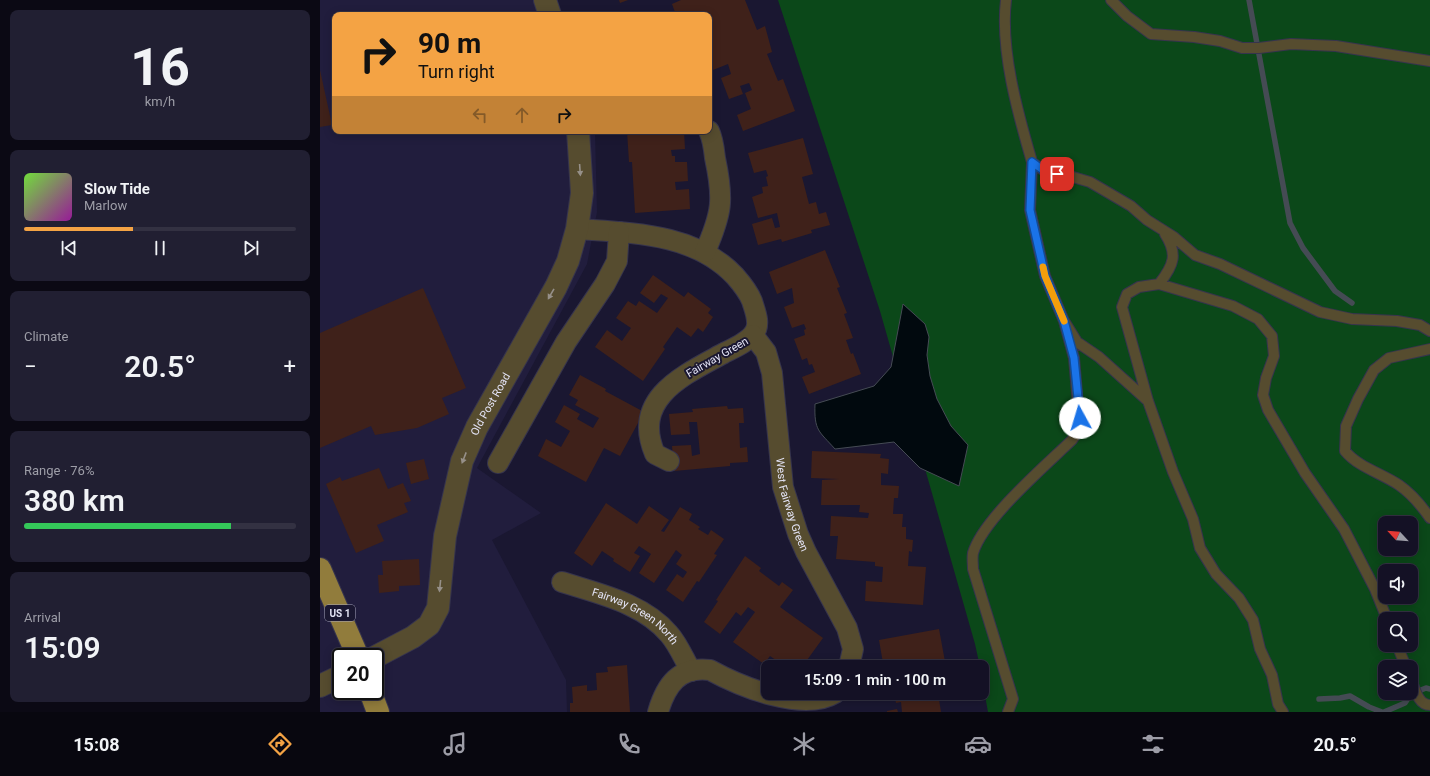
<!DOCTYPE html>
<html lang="en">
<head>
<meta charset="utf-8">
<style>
	:root { --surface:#141125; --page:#211f32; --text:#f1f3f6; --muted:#9d9da7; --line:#333142; --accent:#f4a344 }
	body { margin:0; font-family:Roboto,sans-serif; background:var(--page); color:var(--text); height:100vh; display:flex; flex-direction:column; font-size:15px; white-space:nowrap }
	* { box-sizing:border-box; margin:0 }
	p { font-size:13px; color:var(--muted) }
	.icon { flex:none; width:22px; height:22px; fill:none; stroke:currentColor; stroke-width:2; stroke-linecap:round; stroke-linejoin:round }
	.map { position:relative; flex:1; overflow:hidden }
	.drawer { display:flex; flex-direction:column; gap:10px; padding:10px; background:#0b0914; width:320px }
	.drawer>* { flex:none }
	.guide { position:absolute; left:12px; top:12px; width:380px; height:122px; border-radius:8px; box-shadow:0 2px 10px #0003,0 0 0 1px var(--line); background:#f4a344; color:#111; overflow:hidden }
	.needle { width:26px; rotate:296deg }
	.tools { position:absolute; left:1058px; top:516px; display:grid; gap:8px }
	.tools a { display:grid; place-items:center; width:40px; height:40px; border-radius:8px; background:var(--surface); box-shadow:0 2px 10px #0003,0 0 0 1px var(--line); font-size:20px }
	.speed { position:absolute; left:12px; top:648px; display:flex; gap:8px; font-size:20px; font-weight:700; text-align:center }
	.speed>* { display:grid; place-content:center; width:52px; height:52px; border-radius:50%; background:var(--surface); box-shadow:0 2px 10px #0003,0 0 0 1px var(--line); line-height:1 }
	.speed .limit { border:2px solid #111; border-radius:6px; background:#fff; color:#111 }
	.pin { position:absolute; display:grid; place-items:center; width:34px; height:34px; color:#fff; margin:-17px; border-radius:8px; box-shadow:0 2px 6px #0006 }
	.me { position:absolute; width:44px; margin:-22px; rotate:354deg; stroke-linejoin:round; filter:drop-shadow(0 0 3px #0008) }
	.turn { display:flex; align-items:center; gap:14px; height:84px; padding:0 20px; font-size:18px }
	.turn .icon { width:52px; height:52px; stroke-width:2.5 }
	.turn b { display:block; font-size:28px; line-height:34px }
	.lanes { display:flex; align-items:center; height:38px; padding:0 20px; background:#0003; justify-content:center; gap:20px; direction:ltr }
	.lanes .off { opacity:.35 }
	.big { font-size:30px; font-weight:600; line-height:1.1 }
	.drawer .card { flex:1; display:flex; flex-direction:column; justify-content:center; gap:6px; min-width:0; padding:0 14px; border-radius:8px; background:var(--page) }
	.drawer .dial { align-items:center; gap:0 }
	.dial b { font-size:52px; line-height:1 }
	.song { display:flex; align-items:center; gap:12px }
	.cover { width:48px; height:48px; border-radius:6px; background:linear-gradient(135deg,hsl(100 70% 55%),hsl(300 70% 35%)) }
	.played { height:4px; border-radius:2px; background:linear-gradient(90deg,var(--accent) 40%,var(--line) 40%) }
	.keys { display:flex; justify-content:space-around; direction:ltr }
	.heat { display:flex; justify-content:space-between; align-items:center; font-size:22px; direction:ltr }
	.charge { height:6px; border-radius:3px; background:linear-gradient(90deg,#34c759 76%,var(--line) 0) }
	.trip { position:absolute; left:441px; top:660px; width:228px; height:40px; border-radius:8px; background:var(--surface); box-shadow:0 2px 10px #0003,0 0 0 1px var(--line); font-weight:600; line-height:40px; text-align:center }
	.tabs { display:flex; height:64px; justify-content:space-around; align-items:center; background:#08070f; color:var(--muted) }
	.tabs .icon { width:28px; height:28px }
	.tabs .selected { color:var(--accent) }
	.tabs b { font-size:18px; color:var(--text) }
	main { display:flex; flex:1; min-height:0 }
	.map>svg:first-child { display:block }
</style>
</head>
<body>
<main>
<section class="drawer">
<div class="card dial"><b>16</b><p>km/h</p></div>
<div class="card">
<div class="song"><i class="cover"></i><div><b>Slow Tide</b><p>Marlow</p></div></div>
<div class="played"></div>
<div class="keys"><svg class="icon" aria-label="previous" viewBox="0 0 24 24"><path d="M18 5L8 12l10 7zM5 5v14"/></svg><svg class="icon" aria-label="pause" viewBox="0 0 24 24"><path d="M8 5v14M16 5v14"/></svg><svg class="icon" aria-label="next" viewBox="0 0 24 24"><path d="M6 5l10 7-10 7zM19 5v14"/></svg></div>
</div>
<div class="card"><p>Climate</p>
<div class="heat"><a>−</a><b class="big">20.5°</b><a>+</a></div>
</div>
<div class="card"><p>Range · 76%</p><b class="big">380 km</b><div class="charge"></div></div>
<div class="card"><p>Arrival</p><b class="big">15:09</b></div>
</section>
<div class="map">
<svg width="1110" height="712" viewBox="0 0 1110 712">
	<rect width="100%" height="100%" fill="#1a1731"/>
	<path fill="#211d3d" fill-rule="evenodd" d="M 0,0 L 217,0 L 223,15 L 15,15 L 15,131 L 275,131 L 277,212 L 267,264 L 157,468 L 221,513 L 172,540 L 246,680 L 247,712 L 0,712 ZM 21,657 L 55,657 L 55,691 L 21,691 Z"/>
	<path fill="#0b4819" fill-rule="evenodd" d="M 458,0 L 1110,0 L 1110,712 L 668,712 L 662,679 L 662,667 L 660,667 L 655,644 L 560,311 ZM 1065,523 L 1091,523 L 1091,549 L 1065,549 ZM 1065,571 L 1091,571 L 1091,597 L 1065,597 ZM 1065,619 L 1091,619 L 1091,645 L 1065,645 ZM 1065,667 L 1091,667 L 1091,693 L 1065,693 Z"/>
	<path fill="#01090e" stroke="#454b54" d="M 583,304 L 605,324 L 609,337 L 607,355 L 610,376 L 617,399 L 631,426 L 648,445 L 639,486 L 600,468 L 574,442 L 515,449 C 499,431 494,431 495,404 L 554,386 L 571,367 Z"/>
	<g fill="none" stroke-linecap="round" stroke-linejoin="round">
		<path stroke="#454b54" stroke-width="5.5" d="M 929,0 L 970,223 L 983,248 L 1015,291 L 1032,303
			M 999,699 L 1020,698 L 1030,696 L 1049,707 L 1062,712
			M 1064,712 L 1085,703 L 1091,694 L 1106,688 L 1110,689"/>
	</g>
	<path fill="#3f211a" d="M 299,0 L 308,0 L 300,3 Z
		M 361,0 L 425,0 L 437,30 L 445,26 L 452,52 L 447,54 L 458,81 L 463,79 L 475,111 L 423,131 L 417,115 L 431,109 L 425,93 L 432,90 L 429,83 L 420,86 L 423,94 L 409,99 L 401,78 L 411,74 L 408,64 L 393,70 L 389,59 L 389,15 L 356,15 L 352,4 Z
		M 0,70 L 12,125 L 0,127 Z
		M 307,131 L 340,131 L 340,134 L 343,134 L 343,131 L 364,131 L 365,149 L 351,150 L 352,156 L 355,156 L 355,162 L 367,162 L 368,181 L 355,182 L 356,190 L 369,189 L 370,209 L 315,213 L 312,162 L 309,162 Z
		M 483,138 L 493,174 L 482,177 L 489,204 L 496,202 L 499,214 L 506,212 L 510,225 L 491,230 L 492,233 L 462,242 L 461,239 L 438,245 L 432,224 L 452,218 L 455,228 L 460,227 L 457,213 L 438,218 L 432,197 L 443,193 L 442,187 L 448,186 L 446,177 L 448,176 L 446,170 L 434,173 L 428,153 Z
		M 505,250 L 520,287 L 517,288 L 527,313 L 524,314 L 533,338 L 526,340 L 531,354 L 533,353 L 541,374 L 489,394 L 482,377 L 495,372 L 492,364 L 489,365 L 487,358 L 482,360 L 474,339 L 485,335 L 484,330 L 486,329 L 484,324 L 472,328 L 464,307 L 474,303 L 472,288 L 457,294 L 449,272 Z
		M 333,275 L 364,297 L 368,292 L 391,309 L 388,313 L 393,317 L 383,332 L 378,328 L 371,337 L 357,327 L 343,347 L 345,349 L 323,381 L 275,347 L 287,330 L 302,341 L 311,328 L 296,318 L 308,301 L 316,306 L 319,301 L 337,313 L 348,298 L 341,294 L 334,303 L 320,293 Z
		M 103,288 L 146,388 L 122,398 L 129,414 L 97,428 L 55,435 L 51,426 L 0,448 L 0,333 Z
		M 260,375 L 286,389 L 285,391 L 324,412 L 300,456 L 284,448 L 266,482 L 218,456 L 226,439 L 241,447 L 250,431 L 235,422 L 244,405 L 260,414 L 257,419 L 273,428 L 279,418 L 255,405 L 258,400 L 249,395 Z
		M 407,406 L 408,409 L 423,408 L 424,423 L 419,423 L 420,448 L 427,447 L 428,462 L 410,463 L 410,466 L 354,471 L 352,446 L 371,445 L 372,456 L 380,454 L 377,422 L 369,422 L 370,434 L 351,435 L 349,414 L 373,412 L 372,409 Z
		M 492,451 L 561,454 L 560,458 L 569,459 L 568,474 L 561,473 L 561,485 L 579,486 L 578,498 L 574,498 L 573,514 L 583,514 L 582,527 L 586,527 L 586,539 L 593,540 L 592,552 L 589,551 L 588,566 L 606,567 L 603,605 L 545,601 L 546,581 L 562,582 L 563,567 L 555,566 L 555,562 L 516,559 L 518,536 L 510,536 L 511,516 L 548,518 L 549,513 L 539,512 L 540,505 L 501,505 L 502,480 L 519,479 L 491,478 Z
		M 104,459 L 109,479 L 91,484 L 86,463 Z
		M 59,468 L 68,489 L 83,483 L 91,501 L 84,503 L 88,512 L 57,525 L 64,541 L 36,553 L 6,484 L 20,477 L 22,481 Z
		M 286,503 L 317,524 L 329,506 L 349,520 L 341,531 L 344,532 L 360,507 L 372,514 L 369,520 L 380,527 L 378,529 L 388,535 L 391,530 L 404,539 L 394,554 L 397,555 L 379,582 L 377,581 L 363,602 L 346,590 L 357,574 L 363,578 L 367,572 L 356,564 L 362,555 L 356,550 L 334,583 L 319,573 L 331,554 L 319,546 L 314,553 L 320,556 L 310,572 L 293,561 L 294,559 L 282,551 L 272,566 L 254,553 Z
		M 425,556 L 441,568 L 439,571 L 459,586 L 462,582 L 473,590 L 460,607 L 503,638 L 482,667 L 457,667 L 460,663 L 450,656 L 444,664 L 413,642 L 435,612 L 428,607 L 421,616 L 416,612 L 400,634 L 384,622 L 398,601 L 396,600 Z
		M 99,559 L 100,585 L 79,586 L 79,591 L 59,593 L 58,575 L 63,575 L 62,561 Z
		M 619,629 L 626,667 L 582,667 L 581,660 L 563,663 L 559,640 Z
		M 307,665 L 310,712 L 250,712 L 250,703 L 253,703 L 252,687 L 267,685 L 267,691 L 277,690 L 276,673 L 288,672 L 287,667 Z
		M 560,693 L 618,693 L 621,712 L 582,712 L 581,702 L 576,703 L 575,698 L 561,700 Z
		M 577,709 L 578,712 L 567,712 L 567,711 Z"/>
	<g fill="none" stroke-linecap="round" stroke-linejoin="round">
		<g stroke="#36344d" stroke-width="12">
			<path id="service" d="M 686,0 C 680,50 698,114 712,162 L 727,173 L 746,175 L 770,182 L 811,206 L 827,220 L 854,237 L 875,255 L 900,264 L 1000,312 L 1032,319 L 1077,321 L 1100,325 L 1110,331
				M 791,0 L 807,16 L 831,34 L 874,37 L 900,41 L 922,48 L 939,48 L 971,44 L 1016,46 L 1110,61
				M 712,162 L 710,210 L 725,276 L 744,321 L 757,342 L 779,357 L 828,401
				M 845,234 C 858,254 854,265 839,284 L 819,287 L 807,294 L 802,307 L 828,401 L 853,472 L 873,519 L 880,548 L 896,574 L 919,598 L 933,620 L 940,649 L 952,675 L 958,704 L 963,712
				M 839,284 L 913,306 L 938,319 L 952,336 L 954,356 L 946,378 L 943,395 L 948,410 L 985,473 L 1024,529 L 1055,589 L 1067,619
				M 1110,349 L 1069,358 L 1054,370 L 1038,399 L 1026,426 L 1025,451 C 1038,467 1061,473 1079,485 C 1092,494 1101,505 1110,518
				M 1077,645 L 1086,667
				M 1091,679 C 1095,689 1098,705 1110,705
				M 688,712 L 693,699 L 653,569 C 653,564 652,558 653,553 C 663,519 725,466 752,440 L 760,428 L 754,358 L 744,321"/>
		</g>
		<g stroke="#36344d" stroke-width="22">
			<g id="minor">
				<path d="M 257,229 C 312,233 375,233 415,276 C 422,284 428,291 432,301 C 435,311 441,324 434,333 C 428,342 414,348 404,353 C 364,375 311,398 335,454 L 349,461"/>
				<path d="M 385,252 C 402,213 404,200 395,158 C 394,149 393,139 389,131"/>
				<path id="s1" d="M 433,335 L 446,352 L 452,373 L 463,487 L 478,534 L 486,552 L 527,628 L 533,649 L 529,667"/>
				<path d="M 178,463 L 246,342 L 285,284 L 297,261 L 299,232"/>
				<path id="s2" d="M 242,582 C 279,594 323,603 349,634 C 358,644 364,659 371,671"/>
				<path d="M 338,712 C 346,685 359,666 390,670 C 423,688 484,712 515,693"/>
			</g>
		</g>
		<g stroke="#36344d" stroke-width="24">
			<g id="tertiary">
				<path d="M 225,0 L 230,15"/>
				<path id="s3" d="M 55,657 L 93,637 L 109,625 L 118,608 L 125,536 L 142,461 L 157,427 L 236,287 L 248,261 L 257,229 L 262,193 L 258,131"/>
				<path d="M 0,686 L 21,676"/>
			</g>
		</g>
		<g stroke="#36344d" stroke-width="24">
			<path id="primary" d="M 0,569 L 38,657
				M 50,691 L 58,712"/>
		</g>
		<use href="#service" stroke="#564c2f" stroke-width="10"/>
		<use href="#minor" stroke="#564c2f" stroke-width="20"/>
		<use href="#tertiary" stroke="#564c2f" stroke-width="22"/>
		<use href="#primary" stroke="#917c3c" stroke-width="22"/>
	</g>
	<defs><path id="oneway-solid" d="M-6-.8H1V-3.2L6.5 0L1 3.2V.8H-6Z"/></defs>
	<g fill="#969089">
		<use href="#oneway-solid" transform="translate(260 170) rotate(86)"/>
		<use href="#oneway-solid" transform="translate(231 294) rotate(120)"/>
		<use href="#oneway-solid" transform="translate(144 458) rotate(111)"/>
		<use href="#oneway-solid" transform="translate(120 586) rotate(96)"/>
	</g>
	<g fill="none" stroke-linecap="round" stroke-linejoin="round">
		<g stroke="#114b97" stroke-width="10">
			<path id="route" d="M 737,174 L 727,173 L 712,162 L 710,210 L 725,276 L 744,321 L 754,358 L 760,418"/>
		</g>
		<use href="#route" stroke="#1a73e8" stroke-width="7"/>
		<path stroke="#f59e0b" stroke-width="7" d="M 723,267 L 725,276 L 744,321"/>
	</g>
	<g text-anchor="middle" stroke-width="4" stroke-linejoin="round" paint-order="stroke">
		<rect fill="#1a1731" stroke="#a7a6bb" stroke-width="1" x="5" y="605" width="30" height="16" rx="3"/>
		<g font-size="10" font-weight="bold" fill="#e4e4f6">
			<text x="20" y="617">US 1</text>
		</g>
		<g font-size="11" fill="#e4e4f6" stroke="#1a1731">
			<text transform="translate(397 357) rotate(-30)" y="4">Fairway Green</text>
			<text dy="4" stroke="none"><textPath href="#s3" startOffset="295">Old Post Road</textPath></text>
			<text dy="4" stroke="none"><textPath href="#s1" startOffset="177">West Fairway Green</textPath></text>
			<text dy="4" stroke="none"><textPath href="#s2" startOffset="82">Fairway Green North</textPath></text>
		</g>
	</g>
</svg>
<div class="tools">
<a><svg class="needle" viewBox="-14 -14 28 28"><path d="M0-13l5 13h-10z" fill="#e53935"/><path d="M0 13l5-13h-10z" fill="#9d9da7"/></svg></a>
<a><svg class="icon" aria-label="sound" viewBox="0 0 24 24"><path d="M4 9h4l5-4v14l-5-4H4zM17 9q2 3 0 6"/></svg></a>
<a><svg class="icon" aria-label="search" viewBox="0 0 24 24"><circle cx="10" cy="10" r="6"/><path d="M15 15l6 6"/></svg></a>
<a><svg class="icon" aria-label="layers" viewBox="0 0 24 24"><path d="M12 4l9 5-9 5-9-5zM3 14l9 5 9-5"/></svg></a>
</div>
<div class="speed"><div class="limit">20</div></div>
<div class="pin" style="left:737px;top:174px;background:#d93025"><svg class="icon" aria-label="arrive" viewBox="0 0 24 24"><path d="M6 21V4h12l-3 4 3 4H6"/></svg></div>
<svg class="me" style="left:760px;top:418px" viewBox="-20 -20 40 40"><circle r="19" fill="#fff"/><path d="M0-13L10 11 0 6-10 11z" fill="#1a73e8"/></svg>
<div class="trip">15:09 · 1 min · 100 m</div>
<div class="guide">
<div class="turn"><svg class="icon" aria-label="right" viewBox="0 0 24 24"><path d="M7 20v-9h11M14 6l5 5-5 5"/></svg><div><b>90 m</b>Turn right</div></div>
<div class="lanes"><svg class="icon off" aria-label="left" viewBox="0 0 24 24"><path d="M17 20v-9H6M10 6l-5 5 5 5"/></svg><svg class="icon off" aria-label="ahead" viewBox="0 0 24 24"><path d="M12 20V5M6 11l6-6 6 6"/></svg><svg class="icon" aria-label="right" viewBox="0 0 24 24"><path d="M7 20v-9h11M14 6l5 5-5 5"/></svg></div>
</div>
</div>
</main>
<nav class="tabs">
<b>15:08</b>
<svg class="icon selected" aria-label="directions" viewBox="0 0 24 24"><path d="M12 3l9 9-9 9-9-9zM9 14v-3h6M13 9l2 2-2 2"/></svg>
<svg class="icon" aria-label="music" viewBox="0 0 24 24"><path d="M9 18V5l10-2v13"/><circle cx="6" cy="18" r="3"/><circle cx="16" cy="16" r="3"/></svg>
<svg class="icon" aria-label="phone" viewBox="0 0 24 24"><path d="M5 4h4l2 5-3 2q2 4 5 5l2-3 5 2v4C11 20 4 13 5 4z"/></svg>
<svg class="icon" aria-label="climate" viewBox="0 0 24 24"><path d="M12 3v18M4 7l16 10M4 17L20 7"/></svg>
<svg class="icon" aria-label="car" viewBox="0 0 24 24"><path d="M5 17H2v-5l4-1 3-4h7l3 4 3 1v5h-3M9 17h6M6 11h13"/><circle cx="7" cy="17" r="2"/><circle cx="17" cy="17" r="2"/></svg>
<svg class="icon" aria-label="filters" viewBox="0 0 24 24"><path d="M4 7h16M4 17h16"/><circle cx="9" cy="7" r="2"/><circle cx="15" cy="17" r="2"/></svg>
<b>20.5°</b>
</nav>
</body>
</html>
